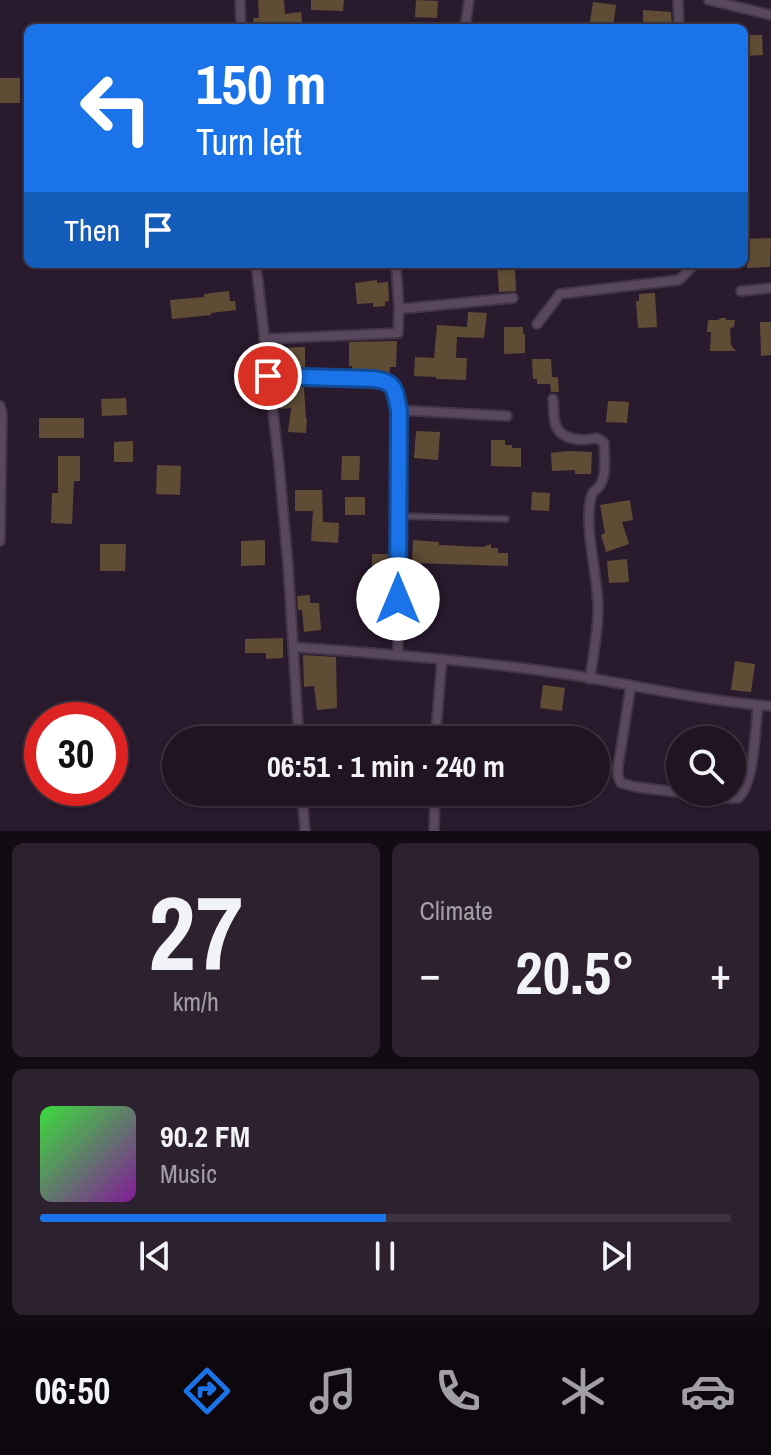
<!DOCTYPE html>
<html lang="en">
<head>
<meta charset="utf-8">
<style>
	:root { --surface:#201422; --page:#2d212f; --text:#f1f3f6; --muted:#a29ea5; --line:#3d3340; --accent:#1a73e8 }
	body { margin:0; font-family:"Archivo Narrow",sans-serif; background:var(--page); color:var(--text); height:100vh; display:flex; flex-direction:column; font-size:30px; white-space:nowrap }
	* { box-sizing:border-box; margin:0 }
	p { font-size:26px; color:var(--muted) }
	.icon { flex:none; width:44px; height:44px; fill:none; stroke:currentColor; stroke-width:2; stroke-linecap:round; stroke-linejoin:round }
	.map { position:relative; height:831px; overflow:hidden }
	.side { display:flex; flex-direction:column; gap:12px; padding:12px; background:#120b13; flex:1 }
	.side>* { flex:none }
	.guide { position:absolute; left:24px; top:24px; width:724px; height:244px; border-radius:12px; box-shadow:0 2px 6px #0004,0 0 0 2px var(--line); background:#1a73e8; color:#fff; overflow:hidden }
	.buttons { position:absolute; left:666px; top:726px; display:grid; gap:16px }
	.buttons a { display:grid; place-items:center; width:80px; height:80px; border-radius:50%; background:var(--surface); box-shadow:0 2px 6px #0004,0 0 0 2px var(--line); font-size:40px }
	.speed { position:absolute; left:24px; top:702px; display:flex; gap:16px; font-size:40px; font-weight:700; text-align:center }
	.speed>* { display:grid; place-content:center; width:104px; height:104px; border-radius:50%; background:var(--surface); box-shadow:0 2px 6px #0004,0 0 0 2px var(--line); line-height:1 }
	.speed .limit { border:12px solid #d22; background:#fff; color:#111 }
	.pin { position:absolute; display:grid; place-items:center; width:68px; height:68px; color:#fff; margin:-34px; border:4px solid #fff; border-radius:50%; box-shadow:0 2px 8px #0007 }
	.me { position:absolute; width:88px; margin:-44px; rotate:0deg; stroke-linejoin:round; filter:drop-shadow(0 0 6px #0008) }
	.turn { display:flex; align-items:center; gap:28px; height:168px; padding:0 40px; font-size:36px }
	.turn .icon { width:104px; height:104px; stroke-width:2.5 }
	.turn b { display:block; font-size:56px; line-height:68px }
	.then { display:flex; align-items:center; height:76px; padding:0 40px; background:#0003; gap:16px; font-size:30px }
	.big { font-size:60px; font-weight:700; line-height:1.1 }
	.side .widget { flex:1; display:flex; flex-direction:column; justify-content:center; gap:12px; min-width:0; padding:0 28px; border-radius:12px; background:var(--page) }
	.side .dial { align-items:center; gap:0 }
	.dial b { font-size:104px; line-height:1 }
	.song { display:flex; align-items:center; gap:24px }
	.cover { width:96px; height:96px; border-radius:12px; background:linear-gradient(135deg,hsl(120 70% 55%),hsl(290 70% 35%)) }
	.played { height:8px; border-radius:4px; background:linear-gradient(90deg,var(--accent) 50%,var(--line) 50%) }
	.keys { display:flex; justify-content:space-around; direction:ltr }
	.heat { display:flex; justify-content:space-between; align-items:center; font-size:44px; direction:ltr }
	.side .tiles { flex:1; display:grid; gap:12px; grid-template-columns:1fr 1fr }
	.widget:last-child { grid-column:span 2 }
	.trip { position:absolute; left:162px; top:726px; width:448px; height:80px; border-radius:40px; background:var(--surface); box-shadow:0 2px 6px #0004,0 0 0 2px var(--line); font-weight:700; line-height:80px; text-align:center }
	.dock { display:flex; height:128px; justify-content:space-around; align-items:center; background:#0d080e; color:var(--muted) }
	.dock .icon { width:56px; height:56px }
	.dock .on { color:var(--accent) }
	.dock b { font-size:36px; color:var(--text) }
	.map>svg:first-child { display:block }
</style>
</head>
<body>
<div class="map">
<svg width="771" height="831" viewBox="0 0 771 831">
	<rect width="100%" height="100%" fill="#2a1a2e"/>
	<path fill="#5f4c35" d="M 258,0 L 284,0 L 285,14 L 301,12 L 303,28 L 254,28 L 253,18 L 259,18 Z
		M 311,0 L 344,0 L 343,11 L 311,10 Z
		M 416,0 L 438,1 L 437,18 L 415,17 Z
		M 593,2 L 616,5 L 613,28 L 589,28 Z
		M 643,10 L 671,12 L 672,28 L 643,28 Z
		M 744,35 L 762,35 L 763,55 L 744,56 Z
		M 0,78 L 20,78 L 20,103 L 0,103 Z
		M 771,238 L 770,267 L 747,268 L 744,239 Z
		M 497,264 L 515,264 L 516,291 L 499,292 Z
		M 377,280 L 377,283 L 388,282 L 389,301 L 385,302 L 385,306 L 373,307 L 373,303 L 357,304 L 355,283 Z
		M 229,291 L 230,301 L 235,301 L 236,310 L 211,313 L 211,315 L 172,319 L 170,300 L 204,297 L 204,294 Z
		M 655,293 L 657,327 L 638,328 L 636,301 L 639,301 L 639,294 Z
		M 468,312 L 487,313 L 484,338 L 457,337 L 456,358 L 467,358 L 466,380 L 436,379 L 436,377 L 414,376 L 415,357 L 434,358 L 437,325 L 467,327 Z
		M 721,318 L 726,318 L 726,320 L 735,320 L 734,327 L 730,328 L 731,345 L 736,351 L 710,351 L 711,332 L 707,332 L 708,320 L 718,320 Z
		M 760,322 L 771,322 L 771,355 L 761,356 Z
		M 504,327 L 523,327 L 523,334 L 525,334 L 525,353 L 504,354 Z
		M 397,341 L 396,367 L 390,367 L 389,375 L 371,371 L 352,371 L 352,366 L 349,366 L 349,342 Z
		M 305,347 L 305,367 L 283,368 L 282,348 Z
		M 532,359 L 551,359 L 552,377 L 558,377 L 559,392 L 551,392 L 550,384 L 537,384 L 537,379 L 533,379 Z
		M 304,387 L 306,419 L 307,419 L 306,433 L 288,432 L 291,408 L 281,409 L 280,388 Z
		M 126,398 L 127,415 L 102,416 L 101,399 Z
		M 608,401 L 629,402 L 627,423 L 606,422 Z
		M 39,418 L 84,418 L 84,438 L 39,438 Z
		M 416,431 L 440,432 L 438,460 L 414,458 Z
		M 491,440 L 505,440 L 505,445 L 512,445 L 512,448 L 521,448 L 521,467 L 491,466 Z
		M 133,441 L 133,462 L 114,462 L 114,442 Z
		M 568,451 L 592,452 L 591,474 L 575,474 L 575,470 L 552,471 L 551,453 Z
		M 58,456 L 80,456 L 80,481 L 74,481 L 72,524 L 51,523 L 52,493 L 58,493 Z
		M 342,456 L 360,456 L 359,480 L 341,480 Z
		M 157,465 L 181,466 L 180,495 L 156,494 Z
		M 295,490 L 322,490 L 323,522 L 339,523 L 338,543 L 311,541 L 313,511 L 295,511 Z
		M 532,492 L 550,493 L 549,511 L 531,510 Z
		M 345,497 L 365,497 L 365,515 L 345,515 Z
		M 630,500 L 633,520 L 622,522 L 629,544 L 606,552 L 601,535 L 605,533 L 600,505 Z
		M 265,540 L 265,565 L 241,566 L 241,541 Z
		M 413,540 L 439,542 L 439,545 L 483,547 L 491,544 L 491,548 L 498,548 L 498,553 L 508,553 L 508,566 L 412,563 Z
		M 100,544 L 126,544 L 125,571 L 100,571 Z
		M 372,554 L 391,554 L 391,572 L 372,572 Z
		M 627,559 L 629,582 L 609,583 L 607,561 Z
		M 310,595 L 310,603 L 319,603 L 321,630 L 304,632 L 302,610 L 298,610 L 297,596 Z
		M 283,638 L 283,658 L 266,659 L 266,653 L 245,653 L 245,639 Z
		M 303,655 L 336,657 L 337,708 L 317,710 L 314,686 L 304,687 Z
		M 735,661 L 755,664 L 751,692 L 731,690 Z
		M 543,685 L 565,688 L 562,711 L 540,708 Z"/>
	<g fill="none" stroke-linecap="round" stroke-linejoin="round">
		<g stroke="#423646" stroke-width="8">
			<path id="lane" d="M 401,516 L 506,519"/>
		</g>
		<g stroke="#423646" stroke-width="12">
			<path id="street" d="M 240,0 L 241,28
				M 678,0 L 679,28
				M 709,0 L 771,15
				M 465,28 L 469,0
				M 256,264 L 279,464 L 288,565 L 299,740
				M 396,264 L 399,309
				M 741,291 L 771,288
				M 537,324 L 560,294 L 679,280 L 695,264
				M 264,339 L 398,333 L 399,309 L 513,298
				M 268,376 L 373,379 C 397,381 394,389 399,410 L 398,655
				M 553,399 C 554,407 553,419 556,426 C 562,441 584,441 597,438 L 604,443 C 604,460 609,482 593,492 C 581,519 599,577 598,610 C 598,633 593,656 590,679
				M 0,406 L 2,414 L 0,541
				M 399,410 L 507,416
				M 293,647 C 387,654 480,661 572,675 C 638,686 704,701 771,706
				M 631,685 L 618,767 L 618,776 L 621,783 L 636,787 L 725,798 L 738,798 C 755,783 755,728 758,705
				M 439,740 L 437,740 L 436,730 L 442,659
				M 302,792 L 305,831
				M 434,831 L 435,792"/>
		</g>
		<use href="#lane" stroke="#59475e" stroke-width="4"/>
		<use href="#street" stroke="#59475e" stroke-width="8"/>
	</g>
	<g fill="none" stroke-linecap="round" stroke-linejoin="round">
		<g stroke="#114b97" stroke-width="20">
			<path id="route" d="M 268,376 L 373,379 C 397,382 394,389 399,410 L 398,599"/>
		</g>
		<use href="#route" stroke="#1a73e8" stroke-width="14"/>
	</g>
</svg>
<div class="buttons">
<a><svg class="icon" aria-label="search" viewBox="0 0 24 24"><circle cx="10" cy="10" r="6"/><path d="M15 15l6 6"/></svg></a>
</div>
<div class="speed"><div class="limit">30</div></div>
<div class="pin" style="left:268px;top:376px;background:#d93025"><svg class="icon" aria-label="arrive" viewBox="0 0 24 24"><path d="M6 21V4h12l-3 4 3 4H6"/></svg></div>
<svg class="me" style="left:398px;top:599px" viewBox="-20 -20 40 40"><circle r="19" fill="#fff"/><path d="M0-13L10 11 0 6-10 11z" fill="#1a73e8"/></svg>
<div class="trip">06:51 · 1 min · 240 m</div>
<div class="guide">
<div class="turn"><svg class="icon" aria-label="left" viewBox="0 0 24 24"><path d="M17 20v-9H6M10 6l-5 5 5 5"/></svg><div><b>150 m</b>Turn left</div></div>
<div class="then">Then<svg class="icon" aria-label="arrive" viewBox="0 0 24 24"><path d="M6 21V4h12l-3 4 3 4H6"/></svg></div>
</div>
</div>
<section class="side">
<div class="tiles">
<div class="widget dial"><b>27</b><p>km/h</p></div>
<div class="widget"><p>Climate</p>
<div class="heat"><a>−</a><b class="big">20.5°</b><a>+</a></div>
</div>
<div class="widget">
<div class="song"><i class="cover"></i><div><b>90.2 FM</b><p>Music</p></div></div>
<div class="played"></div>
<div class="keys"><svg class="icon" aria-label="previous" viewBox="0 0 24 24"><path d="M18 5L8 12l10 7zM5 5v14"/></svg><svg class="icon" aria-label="pause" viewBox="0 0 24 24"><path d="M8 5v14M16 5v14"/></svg><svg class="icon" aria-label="next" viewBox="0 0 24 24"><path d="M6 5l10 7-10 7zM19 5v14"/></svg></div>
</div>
</div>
</section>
<nav class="dock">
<b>06:50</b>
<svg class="icon on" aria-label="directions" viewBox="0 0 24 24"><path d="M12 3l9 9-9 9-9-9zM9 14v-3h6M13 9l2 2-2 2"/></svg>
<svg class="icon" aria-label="music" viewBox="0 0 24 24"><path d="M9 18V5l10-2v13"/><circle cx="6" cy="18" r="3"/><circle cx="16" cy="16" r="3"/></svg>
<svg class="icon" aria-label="phone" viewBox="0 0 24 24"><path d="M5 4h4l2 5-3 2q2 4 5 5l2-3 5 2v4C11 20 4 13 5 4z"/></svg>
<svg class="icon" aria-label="climate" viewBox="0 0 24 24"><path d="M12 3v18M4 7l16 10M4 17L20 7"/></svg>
<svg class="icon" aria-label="car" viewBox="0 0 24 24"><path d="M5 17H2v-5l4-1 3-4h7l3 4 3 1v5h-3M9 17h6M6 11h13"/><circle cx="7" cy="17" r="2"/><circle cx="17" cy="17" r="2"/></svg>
</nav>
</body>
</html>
